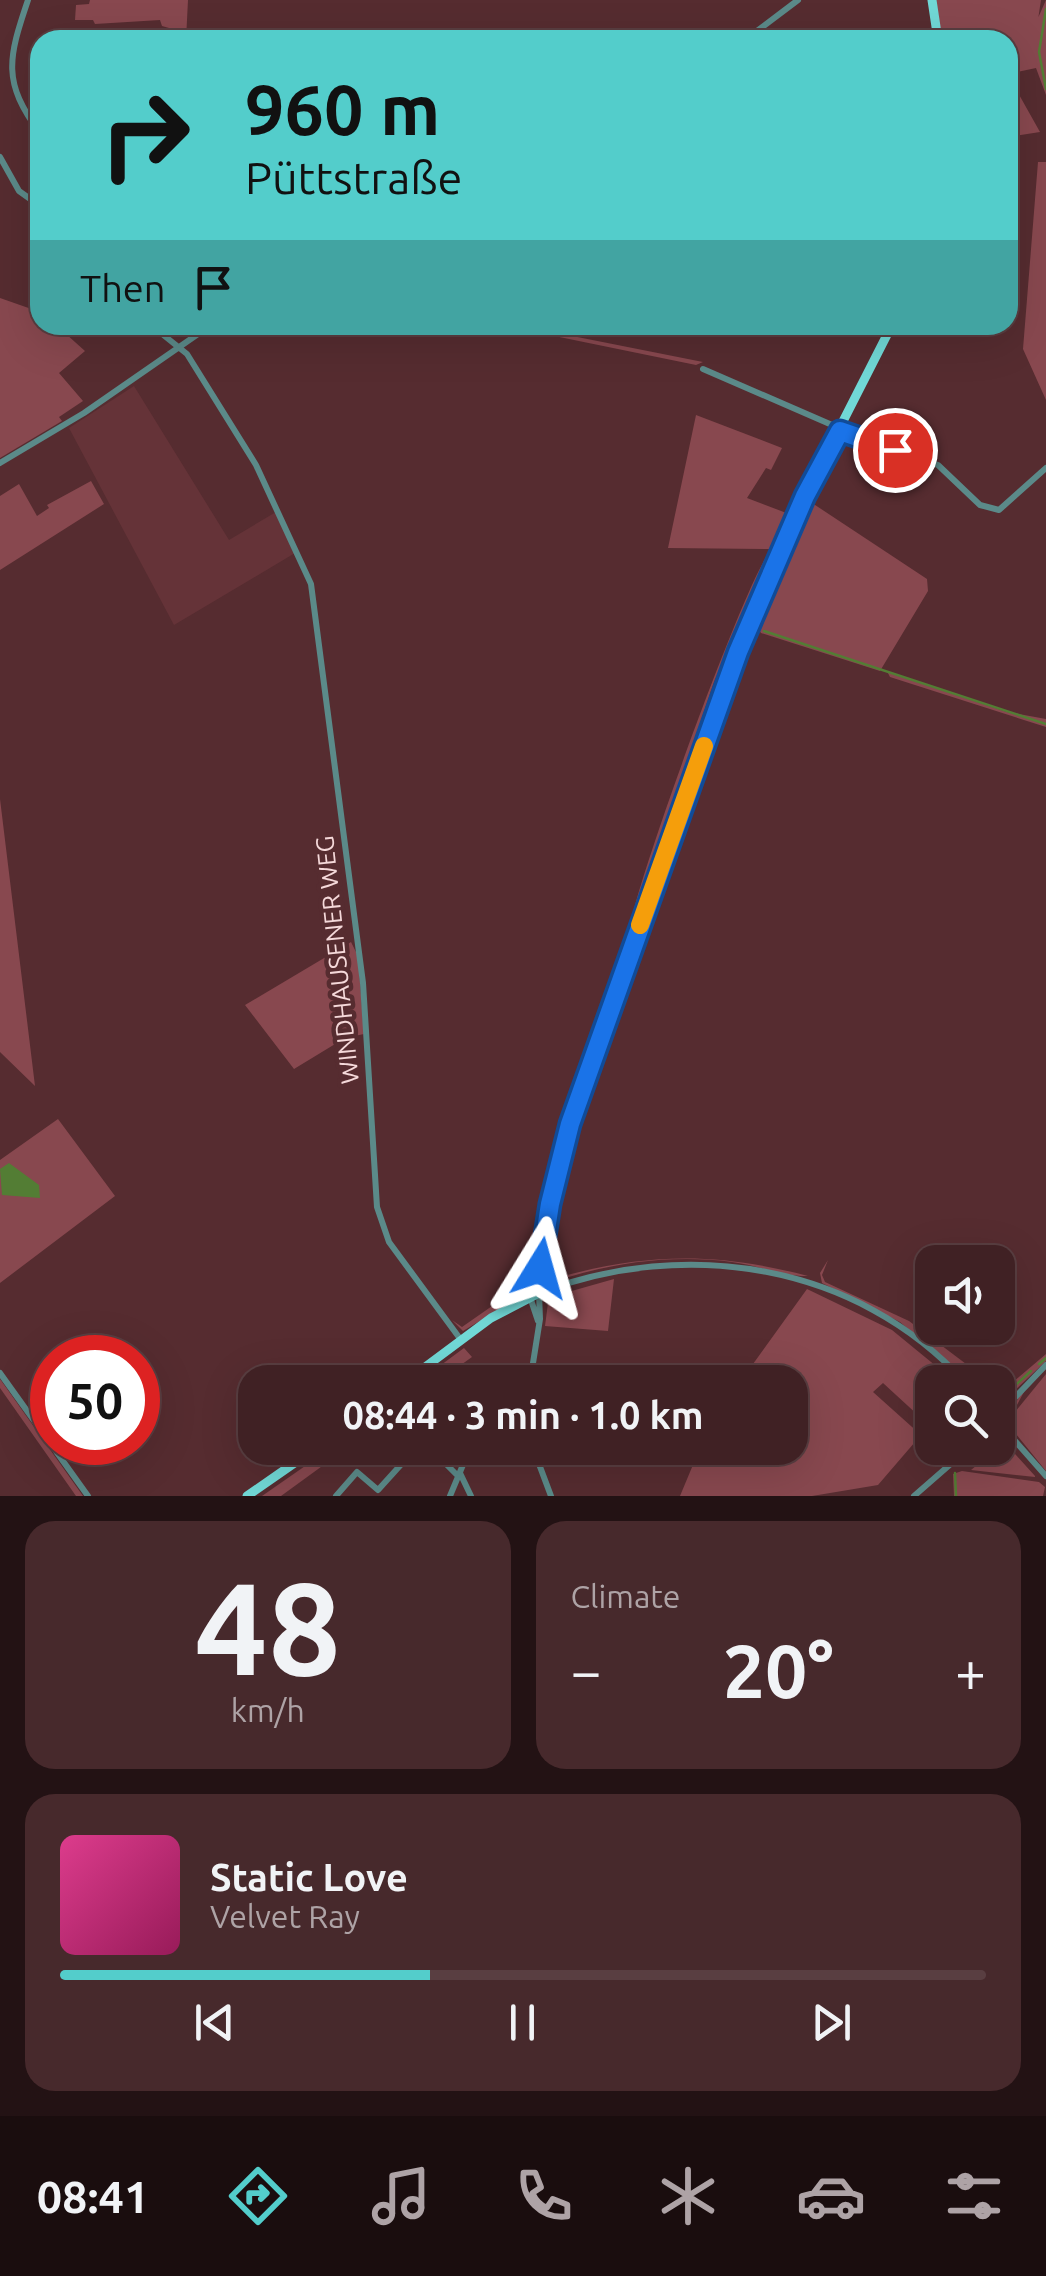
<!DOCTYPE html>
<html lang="en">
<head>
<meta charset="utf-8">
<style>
	:root { --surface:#402124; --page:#47292c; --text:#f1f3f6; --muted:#aea3a6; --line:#593e41; --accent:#53cdcb }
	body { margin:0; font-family:Ubuntu,sans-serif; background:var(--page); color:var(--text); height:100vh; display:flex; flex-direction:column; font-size:38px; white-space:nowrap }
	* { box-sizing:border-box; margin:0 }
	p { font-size:32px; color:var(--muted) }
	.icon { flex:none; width:55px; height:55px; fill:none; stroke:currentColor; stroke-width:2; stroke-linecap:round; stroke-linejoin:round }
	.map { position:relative; height:1496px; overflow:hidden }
	.panel { display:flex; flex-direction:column; gap:25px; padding:25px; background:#231214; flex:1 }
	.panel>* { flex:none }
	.hud { position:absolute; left:30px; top:30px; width:988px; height:305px; border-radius:30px; box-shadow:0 10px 40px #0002,0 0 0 2px var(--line); background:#53cdcb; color:#111; overflow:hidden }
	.tools { position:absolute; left:915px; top:1245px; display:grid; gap:20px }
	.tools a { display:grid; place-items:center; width:100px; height:100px; border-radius:20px; background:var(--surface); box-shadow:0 10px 40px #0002,0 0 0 2px var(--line); font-size:50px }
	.speed { position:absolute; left:30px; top:1335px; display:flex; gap:20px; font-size:50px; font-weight:700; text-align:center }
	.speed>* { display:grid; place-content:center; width:130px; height:130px; border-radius:50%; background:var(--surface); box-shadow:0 10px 40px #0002,0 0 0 2px var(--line); line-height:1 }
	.speed .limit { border:15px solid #d22; background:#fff; color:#111 }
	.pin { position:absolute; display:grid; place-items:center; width:85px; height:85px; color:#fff; margin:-42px; border:5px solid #fff; border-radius:50%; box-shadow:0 2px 10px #0007 }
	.me { position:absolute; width:110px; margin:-55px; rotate:8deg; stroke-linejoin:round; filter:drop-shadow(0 0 8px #0008) }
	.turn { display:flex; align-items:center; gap:35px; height:210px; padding:0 50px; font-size:45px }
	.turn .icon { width:130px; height:130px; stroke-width:2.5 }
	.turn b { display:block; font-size:70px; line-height:85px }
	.then { display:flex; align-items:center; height:95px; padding:0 50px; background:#0003; gap:20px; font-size:38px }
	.big { font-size:75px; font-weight:600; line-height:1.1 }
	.panel .widget { flex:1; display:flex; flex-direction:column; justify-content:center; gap:15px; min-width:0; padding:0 35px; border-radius:30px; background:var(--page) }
	.panel .dial { align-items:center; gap:0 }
	.dial b { font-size:130px; line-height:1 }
	.song { display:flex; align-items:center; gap:30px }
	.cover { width:120px; height:120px; border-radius:15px; background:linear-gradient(135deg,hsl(330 70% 55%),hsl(330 70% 35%)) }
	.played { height:10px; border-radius:5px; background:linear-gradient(90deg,var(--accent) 40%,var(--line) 40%) }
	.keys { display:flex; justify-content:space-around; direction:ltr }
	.heat { display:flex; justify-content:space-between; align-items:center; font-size:55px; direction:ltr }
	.panel .tiles { flex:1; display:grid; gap:25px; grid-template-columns:1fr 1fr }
	.widget:last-child { grid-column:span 2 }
	.trip { position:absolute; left:238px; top:1365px; width:570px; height:100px; border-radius:30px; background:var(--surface); box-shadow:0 10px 40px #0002,0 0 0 2px var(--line); font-weight:600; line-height:100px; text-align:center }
	.dock { display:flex; height:160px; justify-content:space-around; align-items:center; background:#1a0d0e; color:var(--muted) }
	.dock .icon { width:70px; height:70px }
	.dock .on { color:var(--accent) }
	.dock b { font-size:45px; color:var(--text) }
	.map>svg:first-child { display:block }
</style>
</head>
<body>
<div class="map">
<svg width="1046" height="1496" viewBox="0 0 1046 1496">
	<rect width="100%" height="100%" fill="#562c30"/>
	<path fill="#653338" d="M 134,386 L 229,540 L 276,512 L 295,553 L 174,625 L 69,428 Z"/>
	<path fill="#88484f" d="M 90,0 L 188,0 L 186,40 L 178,40 L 176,30 L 162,26 L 160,20 L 95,24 L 93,20 L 75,20 L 76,5 L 89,4 Z
		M 936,0 L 1041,0 L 1034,46 L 1038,18 L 1046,0 L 1046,95 L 1036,68 L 1008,74 L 1008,40 L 942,40 Z
		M 1008,75 L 1040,132 L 1008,137 Z
		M 1038,162 L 1046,162 L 1046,400 L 1023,349 Z
		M 0,298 L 40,312 L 40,325 L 56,325 L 85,351 L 59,373 L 83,401 L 59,417 L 62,421 L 0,458 Z
		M 501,325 L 517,325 L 703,362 L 696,365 Z
		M 696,415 L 782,448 L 771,470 L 766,468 L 747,498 L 789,514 L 773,549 L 668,548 Z
		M 91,481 L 104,504 L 0,570 L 0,496 L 19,484 L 37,516 L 49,508 L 47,505 Z
		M 806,499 L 927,579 L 928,591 L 880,671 L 761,633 L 757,627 Z
		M 770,552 L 714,682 L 630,930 C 630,897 749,571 770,552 Z
		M 773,555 L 633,930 L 718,680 Z
		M 750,635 L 754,640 L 645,929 L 694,783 Z
		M 887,671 L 1007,712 L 1046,719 L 1046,727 L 890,677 Z
		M 0,799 L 35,1086 L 0,1052 Z
		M 626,936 L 575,1086 L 629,941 L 565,1130 L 526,1290 L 522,1296 L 529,1263 L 520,1297 L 463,1331 L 452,1320 L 462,1327 L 518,1288 L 569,1095 Z
		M 643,939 C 602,1045 553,1160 545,1274 L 548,1279 L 556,1278 C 646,1253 717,1252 808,1276 C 785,1277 756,1265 732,1262 C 670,1254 608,1263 550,1283 L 543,1278 C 539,1186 606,1032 637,943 Z
		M 351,942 L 358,956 L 364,1034 L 345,1038 L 294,1069 L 245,1005 Z
		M 58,1119 L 115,1196 L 0,1283 L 0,1160 Z
		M 828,1260 L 822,1275 L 825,1282 L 909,1321 L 990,1382 L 969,1382 L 900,1322 L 822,1283 L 820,1273 Z
		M 614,1279 L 608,1331 L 545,1326 L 548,1303 L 554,1296 Z
		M 807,1289 L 892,1330 L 953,1380 L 932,1382 L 932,1403 L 920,1417 L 883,1383 L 873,1392 L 921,1435 L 878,1485 L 812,1496 L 680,1496 L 700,1448 L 790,1448 L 790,1382 L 740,1382 Z
		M 464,1348 L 472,1357 L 437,1382 L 418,1382 Z
		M 1046,1354 L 1046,1361 L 998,1406 L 998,1385 L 1013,1382 Z
		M 1046,1368 L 1025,1390 L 1010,1418 L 1046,1374 L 1046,1471 L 1007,1423 L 1021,1392 Z
		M 0,1379 L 83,1496 L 76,1496 L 0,1388 Z
		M 998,1435 L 1035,1476 L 1035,1477 L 971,1470 L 998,1448 Z
		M 331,1448 L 347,1448 L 281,1496 L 262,1496 Z
		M 962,1471 L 1039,1482 L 1045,1487 L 1043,1496 L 954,1496 L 953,1474 Z"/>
	<path fill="#537d34" d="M 9,1163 L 39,1185 L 40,1198 L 2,1195 L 0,1169 Z"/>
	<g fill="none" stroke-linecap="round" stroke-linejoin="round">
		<path stroke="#537d34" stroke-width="2.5" d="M 1046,9 L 1039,52 L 1046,89
			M 764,631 L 1046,724
			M 1039,1364 L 1046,1358
			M 999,1400 L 1031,1371
			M 955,1473 L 956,1496"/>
		<path stroke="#5b8a89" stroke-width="6" d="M 28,0 C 8,59 2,82 40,133
			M 745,40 L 798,0
			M 0,157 L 19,191 L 40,206
			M 151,325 L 187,354 L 256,465 L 311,584 L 363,983 L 377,1207 L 389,1242 L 461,1340
			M 703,369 L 839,428
			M 840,431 L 938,465 L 980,505 L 999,510 L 1046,468
			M 0,463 L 84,413 L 211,325
			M 530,1297 L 538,1321
			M 0,1373 L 88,1496
			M 530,1382 L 540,1319 L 539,1293 C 686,1237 856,1263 965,1382
			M 1001,1412 L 1001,1425 L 1046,1476
			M 1001,1412 L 1046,1365
			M 430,1448 L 458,1476
			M 533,1448 L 551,1496
			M 460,1473 L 471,1496
			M 336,1496 L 357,1472 L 378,1490 L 416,1448
			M 450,1496 L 470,1448
			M 914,1496 L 969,1448"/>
		<path stroke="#71d8d6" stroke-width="9" d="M 932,0 L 938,40
			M 530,1297 L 570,1125 L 729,675 L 805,496 L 892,325
			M 405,1382 L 491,1318 L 539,1293 L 539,1258
			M 247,1496 L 316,1448"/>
	</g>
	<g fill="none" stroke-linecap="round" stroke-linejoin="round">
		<g stroke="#114b97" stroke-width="25">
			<path id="route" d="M 540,1268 L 550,1204 L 570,1124 L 738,652 L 805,496 L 840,431 L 895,450"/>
		</g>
		<use href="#route" stroke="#1a73e8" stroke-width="18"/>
		<path stroke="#f59e0b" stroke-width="18" d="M 640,925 L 704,746"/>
	</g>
	<g text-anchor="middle" stroke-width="9" stroke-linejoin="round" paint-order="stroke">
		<g font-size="25" fill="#f5d9da" stroke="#562c30">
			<text transform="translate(337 960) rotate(-96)" y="9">WINDHAUSENER WEG</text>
		</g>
	</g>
</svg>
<div class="tools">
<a><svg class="icon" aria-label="sound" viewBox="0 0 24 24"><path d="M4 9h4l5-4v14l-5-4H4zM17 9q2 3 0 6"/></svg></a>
<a><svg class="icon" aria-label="search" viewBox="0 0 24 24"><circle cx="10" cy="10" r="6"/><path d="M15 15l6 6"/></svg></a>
</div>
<div class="speed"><div class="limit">50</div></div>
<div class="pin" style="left:895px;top:450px;background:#d93025"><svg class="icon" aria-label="arrive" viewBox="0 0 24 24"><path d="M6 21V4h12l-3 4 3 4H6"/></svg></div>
<svg class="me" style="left:540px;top:1268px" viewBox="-20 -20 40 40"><path d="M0-17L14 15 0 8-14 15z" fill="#1a73e8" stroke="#fff" stroke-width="4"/></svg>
<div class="trip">08:44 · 3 min · 1.0 km</div>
<div class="hud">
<div class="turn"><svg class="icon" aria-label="right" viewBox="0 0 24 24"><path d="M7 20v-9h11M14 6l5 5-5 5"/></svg><div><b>960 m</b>Püttstraße</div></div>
<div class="then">Then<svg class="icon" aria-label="arrive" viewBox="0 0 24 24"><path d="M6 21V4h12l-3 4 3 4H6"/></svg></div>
</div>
</div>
<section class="panel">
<div class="tiles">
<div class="widget dial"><b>48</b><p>km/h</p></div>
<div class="widget"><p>Climate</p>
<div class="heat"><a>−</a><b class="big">20°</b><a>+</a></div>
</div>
<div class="widget">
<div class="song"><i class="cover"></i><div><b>Static Love</b><p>Velvet Ray</p></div></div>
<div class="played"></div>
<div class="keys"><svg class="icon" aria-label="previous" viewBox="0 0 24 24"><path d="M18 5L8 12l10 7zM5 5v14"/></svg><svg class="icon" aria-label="pause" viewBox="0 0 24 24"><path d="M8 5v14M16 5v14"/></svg><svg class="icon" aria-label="next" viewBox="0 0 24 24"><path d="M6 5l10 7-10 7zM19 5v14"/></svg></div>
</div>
</div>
</section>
<nav class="dock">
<b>08:41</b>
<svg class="icon on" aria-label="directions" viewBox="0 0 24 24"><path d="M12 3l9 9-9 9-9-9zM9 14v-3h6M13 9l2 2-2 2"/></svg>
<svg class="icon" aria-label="music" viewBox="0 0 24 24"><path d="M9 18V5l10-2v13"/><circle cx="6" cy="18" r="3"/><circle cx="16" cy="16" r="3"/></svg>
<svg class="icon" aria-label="phone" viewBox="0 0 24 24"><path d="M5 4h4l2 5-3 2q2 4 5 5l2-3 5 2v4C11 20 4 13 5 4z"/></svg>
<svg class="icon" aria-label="climate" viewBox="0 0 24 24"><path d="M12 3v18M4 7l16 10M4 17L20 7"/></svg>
<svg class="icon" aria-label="car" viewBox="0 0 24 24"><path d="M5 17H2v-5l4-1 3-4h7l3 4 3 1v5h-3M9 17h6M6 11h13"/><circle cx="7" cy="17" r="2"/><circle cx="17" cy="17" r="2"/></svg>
<svg class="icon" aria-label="filters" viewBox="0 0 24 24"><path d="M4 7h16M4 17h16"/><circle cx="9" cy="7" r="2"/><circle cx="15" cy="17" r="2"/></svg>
</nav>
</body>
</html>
